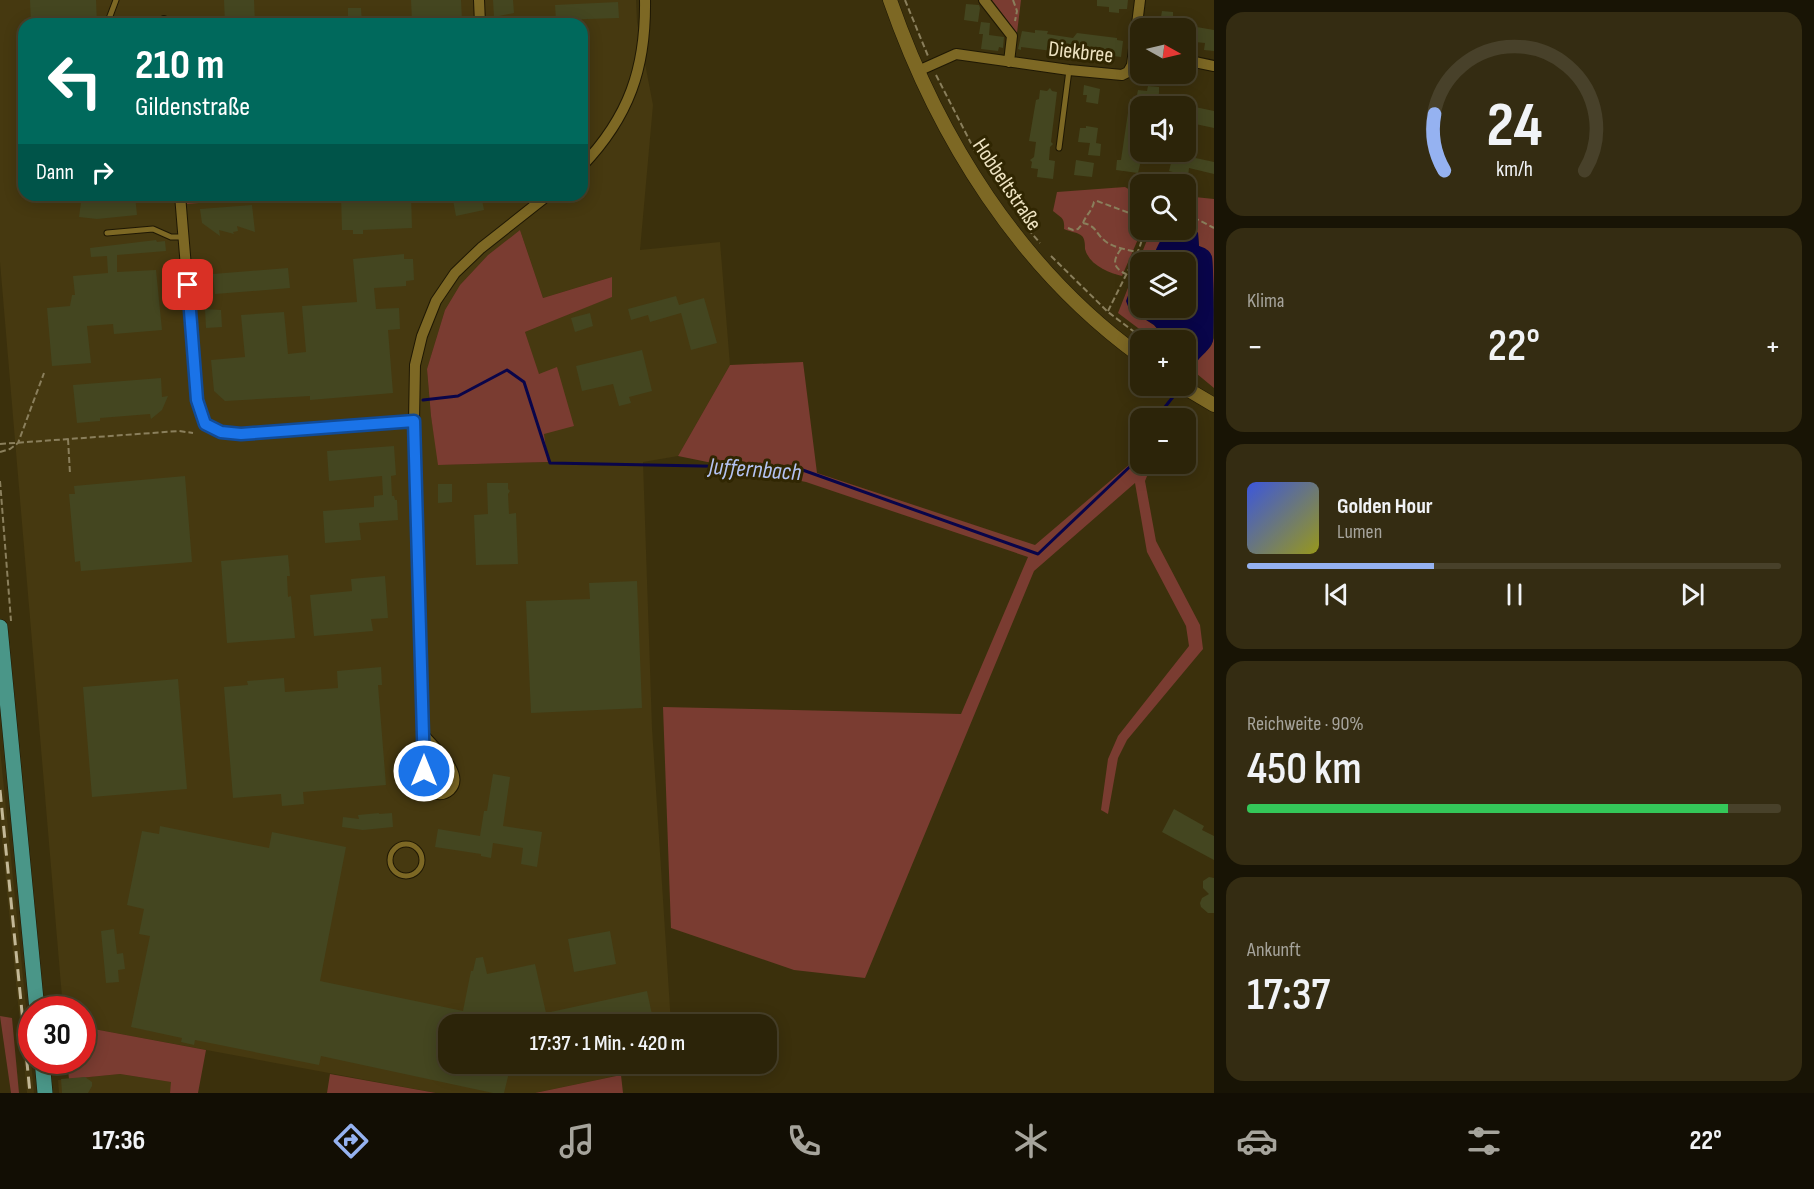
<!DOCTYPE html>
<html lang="de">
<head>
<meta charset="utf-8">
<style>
	:root { --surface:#2c2409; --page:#342c12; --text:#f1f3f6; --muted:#a6a49c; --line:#48412a; --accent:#95b2f1 }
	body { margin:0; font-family:"Sofia Sans Condensed",sans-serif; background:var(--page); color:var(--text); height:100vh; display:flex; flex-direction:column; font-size:22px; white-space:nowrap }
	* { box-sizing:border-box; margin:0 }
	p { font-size:20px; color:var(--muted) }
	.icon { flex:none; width:33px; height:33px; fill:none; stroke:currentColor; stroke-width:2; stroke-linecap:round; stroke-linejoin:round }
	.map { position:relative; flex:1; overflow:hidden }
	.details { display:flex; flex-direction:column; gap:12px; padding:12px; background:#181405; width:600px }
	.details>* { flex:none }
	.hud { position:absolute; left:18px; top:18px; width:570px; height:183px; border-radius:18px; box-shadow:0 3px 15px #0003,0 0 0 2px var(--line); background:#00695c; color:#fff; overflow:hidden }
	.needle { width:39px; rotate:98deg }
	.controls { position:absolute; left:1130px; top:18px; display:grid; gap:12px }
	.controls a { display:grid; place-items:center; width:66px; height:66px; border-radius:12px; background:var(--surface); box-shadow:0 3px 15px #0003,0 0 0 2px var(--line); font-size:30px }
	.speed { position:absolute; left:18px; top:996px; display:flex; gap:12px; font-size:30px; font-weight:700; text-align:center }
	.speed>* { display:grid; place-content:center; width:78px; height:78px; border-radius:50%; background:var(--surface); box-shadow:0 3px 15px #0003,0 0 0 2px var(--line); line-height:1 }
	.speed .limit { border:9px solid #d22; background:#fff; color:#111 }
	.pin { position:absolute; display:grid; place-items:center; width:51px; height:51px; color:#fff; margin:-26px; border-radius:12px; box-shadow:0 3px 9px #0006 }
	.me { position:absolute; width:66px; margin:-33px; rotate:0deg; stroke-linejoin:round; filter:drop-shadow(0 0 4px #0008) }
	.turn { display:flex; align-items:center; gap:21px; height:126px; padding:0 18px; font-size:27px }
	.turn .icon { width:78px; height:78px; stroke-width:2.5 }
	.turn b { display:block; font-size:42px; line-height:51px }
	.then { display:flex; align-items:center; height:57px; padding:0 18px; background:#0003; gap:12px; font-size:22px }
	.big { font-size:45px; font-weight:600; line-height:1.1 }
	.details .card { flex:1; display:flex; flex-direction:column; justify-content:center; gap:9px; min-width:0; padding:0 21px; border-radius:18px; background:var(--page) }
	.details .dial { align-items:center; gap:0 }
	.dial svg { height:156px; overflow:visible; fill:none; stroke:var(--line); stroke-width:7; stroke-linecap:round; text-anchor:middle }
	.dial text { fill:var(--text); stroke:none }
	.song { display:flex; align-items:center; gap:18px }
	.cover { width:72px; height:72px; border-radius:9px; background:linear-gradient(135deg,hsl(230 70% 55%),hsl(60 70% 35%)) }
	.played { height:6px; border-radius:3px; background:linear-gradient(90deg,var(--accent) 35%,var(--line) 35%) }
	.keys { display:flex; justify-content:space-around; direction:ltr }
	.heat { display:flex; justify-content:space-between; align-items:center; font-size:33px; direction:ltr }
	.charge { height:9px; border-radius:4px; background:linear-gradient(90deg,#34c759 90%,var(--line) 0) }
	.trip { position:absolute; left:438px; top:1014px; width:339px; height:60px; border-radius:18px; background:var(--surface); box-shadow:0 3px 15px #0003,0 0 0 2px var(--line); font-weight:600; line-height:60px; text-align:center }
	.menu { display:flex; height:96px; justify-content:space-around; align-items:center; background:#120e04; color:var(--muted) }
	.menu .icon { width:42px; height:42px }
	.menu .current { color:var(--accent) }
	.menu b { font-size:27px; color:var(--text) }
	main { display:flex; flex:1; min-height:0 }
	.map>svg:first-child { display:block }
</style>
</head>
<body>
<main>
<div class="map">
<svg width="1214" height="1093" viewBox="0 0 1214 1093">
	<rect width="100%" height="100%" fill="#3b300c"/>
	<path fill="#463910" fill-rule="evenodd" d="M 0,0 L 636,0 L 637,22 L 653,105 L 640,250 L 720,242 L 730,365 L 678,456 L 643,462 L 652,728 L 671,1024 L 448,1024 L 448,1064 L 673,1064 L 535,1093 L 436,1093 L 83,1027 L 82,1010 L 63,1009 L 0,262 ZM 24,24 L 582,24 L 582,195 L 24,195 ZM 520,230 L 543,298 L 612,277 L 611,297 L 525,332 L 539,375 L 557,368 L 544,434 L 548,462 L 439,465 L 431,416 L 427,369 L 445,310 L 460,285 L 488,255 Z
		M 0,749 L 28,1027 L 34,1093 L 27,1093 L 14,963 L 0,819 Z
		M 120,1074 L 172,1082 L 170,1093 L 59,1093 L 58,1080 Z"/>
	<path fill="#7a3c31" d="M 992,0 L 1021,0 L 1017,33 Z
		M 1125,187 L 1140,196 L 1140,230 L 1142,230 L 1122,276 C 1109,273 1089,265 1085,249 C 1085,245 1085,239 1082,236 C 1078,232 1070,232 1064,229 C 1065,217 1061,218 1053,211 L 1057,192 Z
		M 186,195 L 257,195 L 258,198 L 187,204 Z
		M 1185,196 L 1214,199 L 1214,302 L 1212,256 L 1199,246 L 1198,233 L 1194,228 L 1185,229 Z
		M 520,230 L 543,298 L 612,277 L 612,297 L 525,332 L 539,374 L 557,367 L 574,426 L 544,434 L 548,462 L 438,465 L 431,416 L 427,369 L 445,310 L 460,285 L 488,255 Z
		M 1151,230 L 1179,230 L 1169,232 L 1151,262 L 1140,262 L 1140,280 L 1129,293 L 1129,309 L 1154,325 L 1167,340 L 1154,340 L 1118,313 Z
		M 1214,338 L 1214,388 L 1185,364 L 1185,354 L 1195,362 L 1211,346 Z
		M 803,362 L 817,473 L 1035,545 L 1137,458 L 1140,451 L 1140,464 L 1152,464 L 1145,481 L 1156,541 L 1200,625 L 1203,649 L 1127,740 L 1118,758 L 1108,814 L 1101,810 L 1108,759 L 1118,736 L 1189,646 L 1186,626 L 1147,552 L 1135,483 L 1034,571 L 865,978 L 794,970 L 671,928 L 663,707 L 961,714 L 1028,557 L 806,482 L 678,456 L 730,365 Z
		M 0,1016 L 12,1018 L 19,1093 L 11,1093 Z
		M 83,1027 L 206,1050 L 198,1093 L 170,1093 L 171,1082 L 120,1074 L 69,1079 L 67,1061 L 82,1060 Z
		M 330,1074 L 436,1093 L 327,1093 Z
		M 621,1075 L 623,1093 L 535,1093 Z"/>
	<path fill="#09054a" d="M 1194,228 L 1198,233 L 1199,246 C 1205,248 1210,250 1212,257 C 1214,270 1214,330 1213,341 C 1210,350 1201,356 1195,363 L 1185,354 L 1185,340 L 1167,340 L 1154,325 L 1129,309 L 1126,301 L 1129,293 L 1140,280 L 1140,308 L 1185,308 L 1185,262 L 1151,262 C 1162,234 1164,230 1194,228 Z"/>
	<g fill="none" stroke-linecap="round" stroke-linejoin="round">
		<path stroke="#09054a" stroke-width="3" d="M 1191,369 L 1197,359
			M 423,400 L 458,396 L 507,370 L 524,382 L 550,463 L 797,468 L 1038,554 L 1140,457
			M 1162,418 L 1165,407 L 1176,393"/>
	</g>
	<path fill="#444620" d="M 30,0 L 96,0 L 97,24 L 31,24 Z
		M 224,0 L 254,0 L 255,24 L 225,24 Z
		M 411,0 L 461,0 L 462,20 L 412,22 Z
		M 493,0 L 513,0 L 514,13 L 494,17 Z
		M 1097,0 L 1128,0 L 1127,9 L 1119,9 L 1119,13 L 1109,12 L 1109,7 L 1097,6 Z
		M 618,2 L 619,18 L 556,20 L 555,5 Z
		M 966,4 L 979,5 L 980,8 L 978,22 L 964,20 Z
		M 348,8 L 361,8 L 362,24 L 348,24 Z
		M 1162,11 L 1173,12 L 1173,18 L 1180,19 L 1179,28 L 1147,28 L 1148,17 L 1161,17 Z
		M 981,22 L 990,23 L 989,35 L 1004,37 L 1003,48 L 999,47 L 998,51 L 981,49 L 983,34 L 979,34 Z
		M 1185,25 L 1214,30 L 1214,51 L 1204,50 L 1205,43 L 1185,41 Z
		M 1035,30 L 1048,31 L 1047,34 L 1073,38 L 1077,33 L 1117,38 L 1117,40 L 1123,41 L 1121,57 L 1113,56 L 1113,61 L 1090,58 L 1091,56 L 1021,47 L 1021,50 L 1018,49 L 1022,31 L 1035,33 Z
		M 1084,85 L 1100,89 L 1098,104 L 1086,102 L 1087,95 L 1083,95 Z
		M 1148,86 L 1159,87 L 1159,92 L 1158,103 L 1154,106 L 1140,106 L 1140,152 L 1143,152 L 1138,173 L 1116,170 L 1117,160 L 1121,160 L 1130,99 L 1136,100 L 1138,90 L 1147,91 Z
		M 1050,88 L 1052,91 L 1057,92 L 1051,142 L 1053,144 L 1050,147 L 1049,160 L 1055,161 L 1053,179 L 1037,177 L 1038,169 L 1031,168 L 1032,162 L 1030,160 L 1034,157 L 1036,142 L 1029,141 L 1036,100 L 1039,99 L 1040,90 L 1047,91 Z
		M 1195,107 L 1214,111 L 1214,128 L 1186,122 L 1189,108 L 1195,109 Z
		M 1086,126 L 1098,128 L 1096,143 L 1101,144 L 1100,156 L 1088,155 L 1090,143 L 1078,142 L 1080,128 L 1086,128 Z
		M 1177,154 L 1214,162 L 1214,174 L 1189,168 L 1188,176 L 1169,171 L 1172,159 L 1176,160 Z
		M 1076,160 L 1094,163 L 1092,177 L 1074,175 Z
		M 82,195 L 135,195 L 137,215 L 97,219 L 79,217 Z
		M 341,195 L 411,195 L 412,228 L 363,230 L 363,234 L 353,234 L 353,230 L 342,230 Z
		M 452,195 L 481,195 L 484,210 L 456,216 Z
		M 252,205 L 255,232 L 237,226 L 238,231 L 233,232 L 234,234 L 219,230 L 220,236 L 202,223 L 200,209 Z
		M 156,240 L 157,242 L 165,241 L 166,251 L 117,255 L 117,272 L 156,270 L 162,330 L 114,334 L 113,324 L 87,326 L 91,363 L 52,366 L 47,308 L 70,306 L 72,295 L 75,295 L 73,276 L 108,273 L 107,256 L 91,257 L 90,248 Z
		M 404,254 L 404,259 L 413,259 L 414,280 L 406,281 L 406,286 L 374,288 L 376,309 L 399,308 L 400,329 L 388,330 L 393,393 L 310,400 L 310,396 L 225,401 L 214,391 L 211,360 L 245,357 L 241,315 L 284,312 L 288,354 L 306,352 L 302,306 L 357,302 L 353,259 Z
		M 288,268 L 290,288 L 215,294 L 213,274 Z
		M 676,296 L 679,305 L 704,298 L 717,343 L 691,350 L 681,313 L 650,322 L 648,315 L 631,320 L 628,309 Z
		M 205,309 L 221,310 L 222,327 L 206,328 Z
		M 590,313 L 593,326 L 575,332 L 571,318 Z
		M 642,350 L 652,391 L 629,397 L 631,403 L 619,406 L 613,384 L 582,391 L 576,366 Z
		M 161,378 L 162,397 L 168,396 L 162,410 L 151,419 L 150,414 L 100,418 L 100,421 L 77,423 L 73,385 Z
		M 394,446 L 396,475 L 391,476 L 392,496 L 394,496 L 395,500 L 397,500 L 398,520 L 359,523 L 361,540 L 325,543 L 323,511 L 374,507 L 374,496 L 383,495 L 382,476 L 329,481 L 327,451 Z
		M 185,476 L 192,562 L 81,571 L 80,561 L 75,562 L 69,494 L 75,494 L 74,486 Z
		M 487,483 L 508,483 L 508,489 L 510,491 L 508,494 L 509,514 L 516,513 L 518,564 L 476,565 L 474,515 L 488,514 Z
		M 438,484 L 452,484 L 452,502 L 438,503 Z
		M 288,555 L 290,576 L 287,576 L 288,597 L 291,596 L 295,638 L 227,643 L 221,561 Z
		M 385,576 L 388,618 L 371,619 L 373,631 L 314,636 L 310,595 L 352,591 L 351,579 Z
		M 637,581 L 642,708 L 531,713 L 526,601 L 590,599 L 589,583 Z
		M 381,667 L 382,685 L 378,685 L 386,785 L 303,792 L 304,804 L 282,806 L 281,794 L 233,798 L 224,687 L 248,685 L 247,681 L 284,678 L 285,692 L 338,688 L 337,671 Z
		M 178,679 L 187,789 L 92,797 L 83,687 Z
		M 493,774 L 510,777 L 503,826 L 542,832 L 537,867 L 521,864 L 523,848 L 493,843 L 491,858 L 481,856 L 481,854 L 435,847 L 438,829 L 480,836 L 484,811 L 487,811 Z
		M 1174,809 L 1204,826 L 1202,830 L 1214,836 L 1214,860 L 1162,832 Z
		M 379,813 L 379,814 L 392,813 L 393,827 L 363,830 L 342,827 L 343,817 L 359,819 L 358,815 Z
		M 160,826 L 269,848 L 272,832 L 346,847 L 320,981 L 463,1011 L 471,971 L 473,971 L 476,958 L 483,957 L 487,974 L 535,964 L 546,1013 L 647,991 L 654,1024 L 448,1024 L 448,1064 L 511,1064 L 504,1093 L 493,1093 L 321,1056 L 319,1065 L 195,1040 L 194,1045 L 181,1042 L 182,1038 L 131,1027 L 150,936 L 139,934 L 144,909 L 127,905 L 142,831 L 159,834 Z
		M 1209,877 L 1214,878 L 1214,913 L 1208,913 L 1201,907 L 1200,903 L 1202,898 L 1209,894 L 1203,888 L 1203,881 Z
		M 114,929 L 117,954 L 123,953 L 125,969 L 118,970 L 119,982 L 106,983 L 101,931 Z
		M 610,931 L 616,964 L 574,972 L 568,939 Z
		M 85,1077 L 92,1082 L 92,1086 L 88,1093 L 62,1093 L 61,1079 Z"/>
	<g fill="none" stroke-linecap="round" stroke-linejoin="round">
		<g stroke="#1f1804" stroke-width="7">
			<path id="lane" d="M 107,24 L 116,0
				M 1059,148 L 1069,70
				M 107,233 L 153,229 L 171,237 L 184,237
				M390 860a16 16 0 1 1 32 0a16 16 0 1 1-32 0Z"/>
		</g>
		<g stroke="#1f1804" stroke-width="12">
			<path id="street" d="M 479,0 L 480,24
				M 984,0 L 1012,36 L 1009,62
				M 164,21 L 165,24
				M 1185,60 L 1214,66
				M 918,71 L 956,54 L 1069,70 L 1122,75 L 1128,72 L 1132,65 L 1140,0
				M 582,166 C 629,117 646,68 645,0
				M 180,195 L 197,400 L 205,424 L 221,432 L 241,434 L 414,421
				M 424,735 C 434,748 466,774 450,790 C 441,798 432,793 424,788 L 420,606 L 414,421 L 415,365 L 422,336 L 436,301 L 455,273 L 481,248 L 548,195"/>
		</g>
		<g stroke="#1f1804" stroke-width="15">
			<path id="secondary" d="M 890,0 C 938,138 1020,269 1140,356
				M 1182,386 L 1214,405"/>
		</g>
		<g stroke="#1f1804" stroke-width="16">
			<path id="primary" d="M 0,627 L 37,1010
				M 42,1060 L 45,1093"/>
		</g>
		<path stroke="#8a7f5c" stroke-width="2" stroke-dasharray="6 3" stroke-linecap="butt" d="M 905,0 L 928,56
			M 1013,0 L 1017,11 L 1015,21
			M 936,75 L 976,153
			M 1156,184 L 1157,178
			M 1185,215 L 1189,215 L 1214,228
			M 1083,223 C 1086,215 1092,211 1094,202 L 1097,201 L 1140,217
			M 1068,228 L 1073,230 L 1078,229 L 1083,223 C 1097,226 1095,233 1105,241 C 1114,248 1126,249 1136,252
			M 1028,229 L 1040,243
			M 1121,249 C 1112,261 1113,268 1126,274
			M 1051,256 L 1108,312 L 1145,340
			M 1108,311 L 1139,249 L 1145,230
			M 1185,372 L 1191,376
			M 68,439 L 70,474
			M 0,444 L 179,431 L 193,433
			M 0,452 L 10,449 L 18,443 L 44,373
			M 0,481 L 11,621"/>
		<use href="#lane" stroke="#7d6824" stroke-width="5"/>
		<use href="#street" stroke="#7d6824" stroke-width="10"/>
		<use href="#secondary" stroke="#7d6824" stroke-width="14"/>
		<use href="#primary" stroke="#4a9688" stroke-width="15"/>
		<path stroke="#c3b897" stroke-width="3" stroke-dasharray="12 6" stroke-linecap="butt" d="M 0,790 L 30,1093"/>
	</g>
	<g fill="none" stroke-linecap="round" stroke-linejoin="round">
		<g stroke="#114b97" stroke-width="15">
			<path id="route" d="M 188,285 L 197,400 L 205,424 L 221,432 L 241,434 L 414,421 L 424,771"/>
		</g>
		<use href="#route" stroke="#1a73e8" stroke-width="10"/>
	</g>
	<g text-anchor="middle" stroke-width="6" stroke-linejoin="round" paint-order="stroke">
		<g font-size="22" fill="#eee3c2" stroke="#302602">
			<text transform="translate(1081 51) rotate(6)" y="8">Diekbree</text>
			<text transform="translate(1008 184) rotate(56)" y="8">Hobbeltstraße</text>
		</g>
		<g font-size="24" font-style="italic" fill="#b4c3f3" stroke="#302602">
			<text transform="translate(755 469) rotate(4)" y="8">Juffernbach</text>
		</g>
	</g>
</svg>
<div class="controls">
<a><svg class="needle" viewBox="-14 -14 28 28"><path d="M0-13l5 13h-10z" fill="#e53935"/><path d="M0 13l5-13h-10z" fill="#a6a49c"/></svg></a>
<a><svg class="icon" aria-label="sound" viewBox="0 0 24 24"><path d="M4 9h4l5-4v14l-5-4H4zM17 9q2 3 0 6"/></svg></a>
<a><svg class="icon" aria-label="search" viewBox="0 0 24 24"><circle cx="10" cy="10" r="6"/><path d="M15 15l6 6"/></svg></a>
<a><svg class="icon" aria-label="layers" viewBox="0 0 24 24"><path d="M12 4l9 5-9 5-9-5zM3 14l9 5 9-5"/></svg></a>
<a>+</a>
<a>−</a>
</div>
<div class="speed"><div class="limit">30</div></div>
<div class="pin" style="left:188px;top:285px;background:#d93025"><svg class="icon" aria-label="arrive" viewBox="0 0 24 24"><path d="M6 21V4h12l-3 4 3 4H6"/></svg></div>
<svg class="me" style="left:424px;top:771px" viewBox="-20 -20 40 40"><circle r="17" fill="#1a73e8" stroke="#fff" stroke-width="3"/><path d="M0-11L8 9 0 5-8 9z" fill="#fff"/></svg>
<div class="trip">17:37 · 1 Min. · 420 m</div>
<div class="hud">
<div class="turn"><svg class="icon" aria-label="left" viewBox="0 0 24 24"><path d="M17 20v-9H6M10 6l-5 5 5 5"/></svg><div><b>210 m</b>Gildenstraße</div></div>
<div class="then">Dann<svg class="icon" aria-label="right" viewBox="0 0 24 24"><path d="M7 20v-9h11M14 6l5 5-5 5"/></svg></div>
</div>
</div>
<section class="details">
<div class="card dial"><svg viewBox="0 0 100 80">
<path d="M14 69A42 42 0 1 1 86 69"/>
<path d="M14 69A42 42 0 0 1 9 40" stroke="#95b2f1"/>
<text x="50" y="56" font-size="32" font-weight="700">24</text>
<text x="50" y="72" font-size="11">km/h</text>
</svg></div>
<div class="card"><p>Klima</p>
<div class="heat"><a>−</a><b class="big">22°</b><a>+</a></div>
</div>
<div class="card">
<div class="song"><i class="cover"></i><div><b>Golden Hour</b><p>Lumen</p></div></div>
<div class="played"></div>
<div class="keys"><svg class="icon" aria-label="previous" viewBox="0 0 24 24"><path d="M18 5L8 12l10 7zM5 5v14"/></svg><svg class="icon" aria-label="pause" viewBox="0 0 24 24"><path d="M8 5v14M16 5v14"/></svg><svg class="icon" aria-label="next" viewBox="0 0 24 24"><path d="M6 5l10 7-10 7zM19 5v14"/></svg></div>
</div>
<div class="card"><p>Reichweite · 90%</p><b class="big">450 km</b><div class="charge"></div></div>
<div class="card"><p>Ankunft</p><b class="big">17:37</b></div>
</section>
</main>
<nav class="menu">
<b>17:36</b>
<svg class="icon current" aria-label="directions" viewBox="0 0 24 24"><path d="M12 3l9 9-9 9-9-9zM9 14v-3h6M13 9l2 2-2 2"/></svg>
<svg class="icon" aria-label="music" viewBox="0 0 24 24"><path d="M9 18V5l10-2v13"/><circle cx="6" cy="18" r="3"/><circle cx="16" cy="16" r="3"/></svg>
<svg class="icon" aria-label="phone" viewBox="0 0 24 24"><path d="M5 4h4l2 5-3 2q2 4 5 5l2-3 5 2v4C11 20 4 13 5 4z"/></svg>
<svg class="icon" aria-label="climate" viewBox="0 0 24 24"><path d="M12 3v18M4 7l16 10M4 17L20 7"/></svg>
<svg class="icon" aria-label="car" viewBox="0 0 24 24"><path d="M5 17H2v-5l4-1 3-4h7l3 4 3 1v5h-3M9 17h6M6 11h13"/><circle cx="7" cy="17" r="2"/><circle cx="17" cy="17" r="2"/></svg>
<svg class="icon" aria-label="filters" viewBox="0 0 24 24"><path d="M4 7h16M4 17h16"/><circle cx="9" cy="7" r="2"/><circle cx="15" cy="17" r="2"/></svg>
<b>22°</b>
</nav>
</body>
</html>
